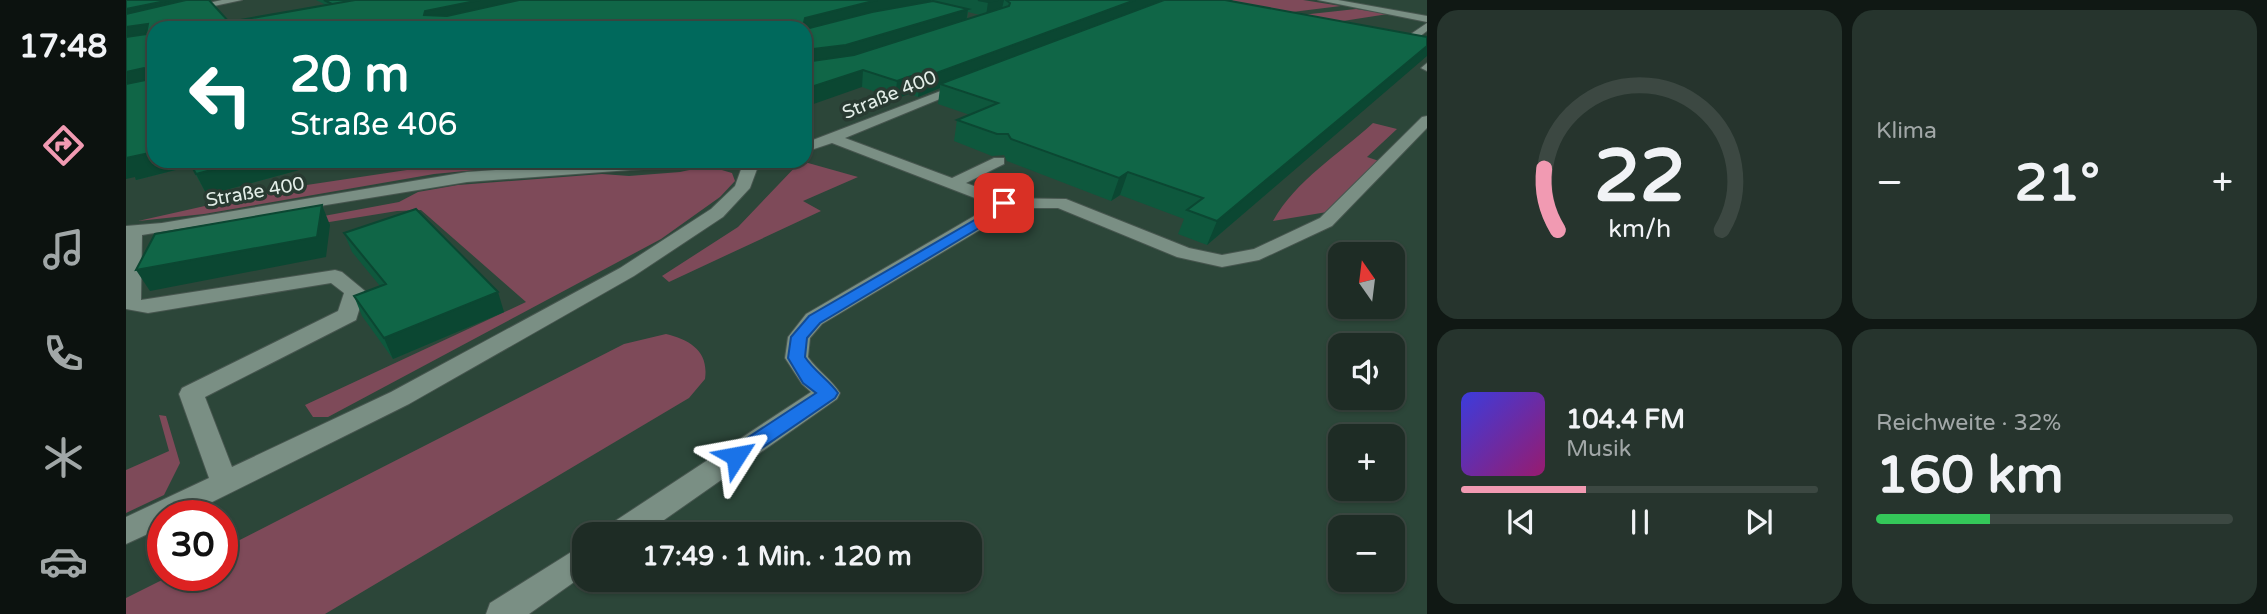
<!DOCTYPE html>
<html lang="de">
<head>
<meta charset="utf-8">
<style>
	:root { --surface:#1e2c25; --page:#26342d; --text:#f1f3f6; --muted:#a1a7a7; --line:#3c4842; --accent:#f19ab2 }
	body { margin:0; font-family:"Varela Round",sans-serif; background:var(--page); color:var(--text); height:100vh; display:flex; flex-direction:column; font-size:26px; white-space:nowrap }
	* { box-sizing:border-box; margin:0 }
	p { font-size:23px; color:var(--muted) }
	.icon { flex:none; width:38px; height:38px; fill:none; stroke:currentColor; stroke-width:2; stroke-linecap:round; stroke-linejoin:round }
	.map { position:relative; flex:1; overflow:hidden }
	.drawer { display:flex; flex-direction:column; gap:10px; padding:10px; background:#101814; width:840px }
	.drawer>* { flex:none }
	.guide { position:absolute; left:21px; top:21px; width:665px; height:147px; border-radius:21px; box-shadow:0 2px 5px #0004,0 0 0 2px var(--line); background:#00695c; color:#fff; overflow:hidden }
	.needle { width:46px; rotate:346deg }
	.controls { position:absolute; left:1202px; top:242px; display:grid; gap:14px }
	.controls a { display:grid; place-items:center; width:77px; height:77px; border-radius:14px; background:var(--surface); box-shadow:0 2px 5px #0004,0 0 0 2px var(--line); font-size:35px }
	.speed { position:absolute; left:21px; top:500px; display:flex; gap:14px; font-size:35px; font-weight:700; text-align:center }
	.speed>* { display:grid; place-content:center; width:91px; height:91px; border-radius:50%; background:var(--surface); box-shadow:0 2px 5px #0004,0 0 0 2px var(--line); line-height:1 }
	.speed .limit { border:10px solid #d22; background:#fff; color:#111 }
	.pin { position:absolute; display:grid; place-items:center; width:60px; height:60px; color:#fff; margin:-30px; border-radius:14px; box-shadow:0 4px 10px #0006 }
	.me { position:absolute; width:77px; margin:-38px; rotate:56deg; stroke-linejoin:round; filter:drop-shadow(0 0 5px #0008) }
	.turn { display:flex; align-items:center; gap:24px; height:147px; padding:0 28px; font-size:32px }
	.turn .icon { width:91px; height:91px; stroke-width:2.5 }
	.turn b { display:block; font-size:49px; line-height:60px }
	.big { font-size:52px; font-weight:700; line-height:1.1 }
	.drawer .tile { flex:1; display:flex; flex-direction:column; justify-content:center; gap:10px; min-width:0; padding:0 24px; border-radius:21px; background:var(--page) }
	.drawer .dial { align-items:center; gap:0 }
	.dial svg { height:182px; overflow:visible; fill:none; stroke:var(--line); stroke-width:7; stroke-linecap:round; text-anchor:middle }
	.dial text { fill:var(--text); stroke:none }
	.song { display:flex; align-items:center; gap:21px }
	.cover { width:84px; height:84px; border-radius:10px; background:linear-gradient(135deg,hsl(240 70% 55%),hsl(320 70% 35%)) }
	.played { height:7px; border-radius:4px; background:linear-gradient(90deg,var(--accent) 35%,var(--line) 35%) }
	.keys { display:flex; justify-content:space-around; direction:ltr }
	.heat { display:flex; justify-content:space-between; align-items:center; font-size:38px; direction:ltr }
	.charge { height:10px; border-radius:5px; background:linear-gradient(90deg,#34c759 32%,var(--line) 0) }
	.drawer .tiles { flex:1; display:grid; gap:10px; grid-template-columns:repeat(2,1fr) }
	.trip { position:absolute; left:446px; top:522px; width:410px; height:70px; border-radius:21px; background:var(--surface); box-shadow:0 2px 5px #0004,0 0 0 2px var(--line); font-weight:700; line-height:70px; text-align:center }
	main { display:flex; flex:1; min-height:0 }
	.dock { display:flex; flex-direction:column; width:126px; justify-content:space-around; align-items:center; background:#0c120f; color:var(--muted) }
	.dock .icon { width:49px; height:49px }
	.dock .active { color:var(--accent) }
	.dock b { font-size:32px; color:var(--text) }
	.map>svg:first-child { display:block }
</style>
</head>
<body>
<main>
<nav class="dock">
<b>17:48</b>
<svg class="icon active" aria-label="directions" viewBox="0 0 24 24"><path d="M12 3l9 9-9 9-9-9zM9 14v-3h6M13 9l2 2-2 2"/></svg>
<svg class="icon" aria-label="music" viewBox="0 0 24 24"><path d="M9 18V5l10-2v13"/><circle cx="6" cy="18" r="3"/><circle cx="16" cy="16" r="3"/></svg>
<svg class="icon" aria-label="phone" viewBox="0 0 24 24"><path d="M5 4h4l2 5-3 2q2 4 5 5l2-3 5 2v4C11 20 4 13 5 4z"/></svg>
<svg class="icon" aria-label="climate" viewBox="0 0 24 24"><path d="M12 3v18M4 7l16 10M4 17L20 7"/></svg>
<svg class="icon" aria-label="car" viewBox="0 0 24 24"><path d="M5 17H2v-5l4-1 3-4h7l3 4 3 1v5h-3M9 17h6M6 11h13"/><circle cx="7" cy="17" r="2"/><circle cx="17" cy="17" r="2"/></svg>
</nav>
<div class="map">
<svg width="1301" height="614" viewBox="0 0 1301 614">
	<rect width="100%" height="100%" fill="#283a31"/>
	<path fill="#2c4639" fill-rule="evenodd" d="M 0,0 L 1301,0 L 1301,614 L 0,614 ZM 28,28 L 679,28 L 679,161 L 28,161 ZM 1214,254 L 1267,254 L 1267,306 L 1214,306 ZM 1214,345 L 1267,345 L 1267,397 L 1214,397 ZM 1214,436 L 1267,436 L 1267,488 L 1214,488 ZM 37,516 L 96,516 L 96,576 L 37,576 ZM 1214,527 L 1267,527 L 1267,579 L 1214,579 ZM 458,534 L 844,534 L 844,579 L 458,579 Z"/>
	<path fill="#7e4a59" d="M 1107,0 L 1177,0 L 1215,6 L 1158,13 L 1094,6 Z
		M 1230,9 L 1262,14 L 1204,23 L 1166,16 Z
		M 1247,123 L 1271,129 L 1241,157 L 1253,161 L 1201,212 L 1147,221 C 1170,180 1212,155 1247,123 Z
		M 341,161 L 446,161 L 308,174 L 78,214 L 12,221 L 154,189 Z
		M 675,161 L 732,177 L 677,201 L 695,211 L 543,282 L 536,276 L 612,227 Z
		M 582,166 L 606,173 L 609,181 L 594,197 L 535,239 L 202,417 L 187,417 L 179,405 L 400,302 L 295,210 L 271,211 L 43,248 L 85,237 L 273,202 L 292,192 L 332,185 L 476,174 L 503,176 L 554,172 Z
		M 540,334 C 564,340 583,351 579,379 L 563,398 L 199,614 L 0,614 L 0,598 L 44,576 L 96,576 L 96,549 L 498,344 Z
		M 33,415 L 40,416 L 54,463 L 38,495 L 0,513 L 0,470 L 43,451 Z"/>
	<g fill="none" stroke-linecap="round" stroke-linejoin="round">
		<g stroke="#47564f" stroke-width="2">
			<path id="minor" d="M 96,0 L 116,0 L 60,12 L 55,9 Z
				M 1192,0 L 1212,0 L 1301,16 L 1301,22 Z
				M 1301,23 L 1301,31 C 1289,40 1276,51 1262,42 L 1279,38 Z
				M 1301,63 L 1301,71 L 1295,68 Z
				M 833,84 L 843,87 L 719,138 L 826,178 L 868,158 L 878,158 L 878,164 L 840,183 L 880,198 L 940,199 L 1063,248 L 1096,255 L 1128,249 L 1194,218 L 1296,117 L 1301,116 L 1301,128 L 1206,226 L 1133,260 L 1096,267 L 1051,257 L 932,208 L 883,208 L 874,218 L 696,324 L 684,338 L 682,357 C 691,370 706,380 714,393 L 711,399 L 518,534 L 479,534 L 483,525 L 685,392 L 676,384 L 659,358 L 662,337 L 680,314 L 867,205 L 706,143 L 679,152 L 679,143 Z
				M 495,161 L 566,161 L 558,166 L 341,182 L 16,235 L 15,300 L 209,270 L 216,272 L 239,291 L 230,320 L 79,397 L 106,467 L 265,392 L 494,268 L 585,209 L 609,186 L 618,161 L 634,161 L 624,188 L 597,217 L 508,276 L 283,404 L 58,516 L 37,516 L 37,527 L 0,544 L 0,517 L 83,478 L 53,394 L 56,388 L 212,311 L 218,293 L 205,283 L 22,313 L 0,309 L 0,226 L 36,223 L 341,172 Z
				M 458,544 L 458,575 L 403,614 L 360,614 L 364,603 Z"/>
		</g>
		<use href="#minor" fill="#7a8f84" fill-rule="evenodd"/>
	</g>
	<path fill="#0e583d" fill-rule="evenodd" d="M 190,0 L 1107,0 L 1104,1 L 1301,37 L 1301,55 L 1081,245 L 1052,234 L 1058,219 L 994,195 L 985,201 L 881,161 L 878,155 L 866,156 L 828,141 L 831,120 L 844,115 L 812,104 L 814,88 L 792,97 L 783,94 L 769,99 L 736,87 L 679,28 L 28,161 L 206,161 L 81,195 L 65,166 L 10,180 L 9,177 L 1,37 L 103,22 L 200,5 ZM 842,12 L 854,15 L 841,19 Z
		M 218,233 L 378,312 L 267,359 L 236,316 L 228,296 L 254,286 L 226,252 Z"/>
	<path fill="#0b4732" d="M 44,0 L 76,0 L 0,15 L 0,9 Z
		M 354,0 L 425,0 L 303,25 L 298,15 L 299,11 Z
		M 751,0 L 805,0 L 805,4 L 679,33 L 677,28 L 679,18 Z
		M 872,0 L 878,0 L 875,13 L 860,16 L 862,2 Z
		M 1009,0 L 1042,0 L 814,84 L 814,88 L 792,97 L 794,79 Z
		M 842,9 L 840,23 L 719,61 L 679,66 L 679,50 Z
		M 22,24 L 28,36 L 4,43 L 0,36 L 0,27 Z
		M 1301,46 L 1301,56 L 1081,245 L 1091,221 Z
		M 18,68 L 27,85 L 0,91 L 0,72 Z
		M 737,70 L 736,87 L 679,107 L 679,89 Z
		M 785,76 L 783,94 L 769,99 L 771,81 Z
		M 28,152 L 28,161 L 62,161 L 65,166 L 10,180 L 9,177 L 0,179 L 0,158 Z
		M 120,161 L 206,161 L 81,195 L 70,174 Z
		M 238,161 L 259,161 L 239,166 Z
		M 1002,172 L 994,195 L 985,201 L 993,178 Z
		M 196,205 L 204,225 L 200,257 L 24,291 L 10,270 Z
		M 372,292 L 378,312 L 267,359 L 258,338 Z"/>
	<path fill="#106647" stroke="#0b4732" stroke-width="2" d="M 0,0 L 44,0 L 0,9 Z
		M 60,0 L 83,0 L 103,22 L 229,0 L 354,0 L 299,11 L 298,15 L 321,16 L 393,0 L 751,0 L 679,18 L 677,27 L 679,28 L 28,28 L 28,152 L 0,158 L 0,84 L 20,80 L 21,71 L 18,68 L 0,72 L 0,37 L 20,34 L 22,24 L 0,27 L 0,14 Z
		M 198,0 L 229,0 L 206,4 Z
		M 852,0 L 872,0 L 862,2 Z
		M 880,0 L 1009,0 L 794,79 L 785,76 L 771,81 L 737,70 L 679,89 L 679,62 L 728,55 L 883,6 L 884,3 Z
		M 1038,0 L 1099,0 L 1301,37 L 1301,46 L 1091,221 L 1061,210 L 1077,198 L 1002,172 L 993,178 L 885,139 L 882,134 L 871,134 L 831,120 L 872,103 L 814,84 Z
		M 807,1 L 842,9 L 720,45 L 679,50 L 679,28 L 680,29 L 746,12 Z
		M 63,161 L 120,161 L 70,174 Z
		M 196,205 L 191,237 L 10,270 L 29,234 Z
		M 290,209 L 372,292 L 258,338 L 228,296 L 260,284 L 218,233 Z"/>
	<path fill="#1a73e8" stroke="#114b97" stroke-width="2" d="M 873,200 L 884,203 L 873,216 L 694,323 L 681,338 L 679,357 C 688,371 703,380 712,393 L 709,398 L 617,461 L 603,461 L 600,456 L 603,450 L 690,393 L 677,383 L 662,358 L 665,337 L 683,316 L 864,211 Z"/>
	<g text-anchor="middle" stroke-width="7" stroke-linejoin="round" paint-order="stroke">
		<g font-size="19" fill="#e3eee8" stroke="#283a31">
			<text transform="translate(763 94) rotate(-22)" y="7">Straße 400</text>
			<text transform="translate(129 191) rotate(-10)" y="7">Straße 400</text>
		</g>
	</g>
</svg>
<div class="controls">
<a><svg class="needle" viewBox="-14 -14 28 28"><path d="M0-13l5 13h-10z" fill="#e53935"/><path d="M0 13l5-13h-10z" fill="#a1a7a7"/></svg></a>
<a><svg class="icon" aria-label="sound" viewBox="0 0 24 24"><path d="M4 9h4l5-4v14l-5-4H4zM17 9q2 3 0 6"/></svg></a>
<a>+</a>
<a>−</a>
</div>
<div class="speed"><div class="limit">30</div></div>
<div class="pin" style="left:878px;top:203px;background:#d93025"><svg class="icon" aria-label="arrive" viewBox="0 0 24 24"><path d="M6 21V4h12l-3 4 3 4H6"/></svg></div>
<svg class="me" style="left:610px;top:456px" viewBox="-20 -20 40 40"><path d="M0-17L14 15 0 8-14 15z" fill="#1a73e8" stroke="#fff" stroke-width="4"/></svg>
<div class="trip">17:49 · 1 Min. · 120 m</div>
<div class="guide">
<div class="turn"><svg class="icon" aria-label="left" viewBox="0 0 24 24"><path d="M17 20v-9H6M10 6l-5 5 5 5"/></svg><div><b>20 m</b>Straße 406</div></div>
</div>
</div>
<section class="drawer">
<div class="tiles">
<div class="tile dial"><svg viewBox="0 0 100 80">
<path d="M14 69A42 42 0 1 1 86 69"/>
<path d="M14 69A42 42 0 0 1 8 42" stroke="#f19ab2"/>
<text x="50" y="56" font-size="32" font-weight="700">22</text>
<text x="50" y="72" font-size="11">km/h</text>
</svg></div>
<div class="tile"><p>Klima</p>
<div class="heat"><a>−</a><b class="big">21°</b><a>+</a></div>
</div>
<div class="tile">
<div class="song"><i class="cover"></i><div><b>104.4 FM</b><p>Musik</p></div></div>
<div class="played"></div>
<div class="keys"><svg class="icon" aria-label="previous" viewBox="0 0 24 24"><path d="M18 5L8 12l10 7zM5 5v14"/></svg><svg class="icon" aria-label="pause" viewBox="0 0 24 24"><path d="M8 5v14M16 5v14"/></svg><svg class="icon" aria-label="next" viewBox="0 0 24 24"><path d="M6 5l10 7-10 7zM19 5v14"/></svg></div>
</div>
<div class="tile"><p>Reichweite · 32%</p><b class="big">160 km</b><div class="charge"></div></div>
</div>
</section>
</main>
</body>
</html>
